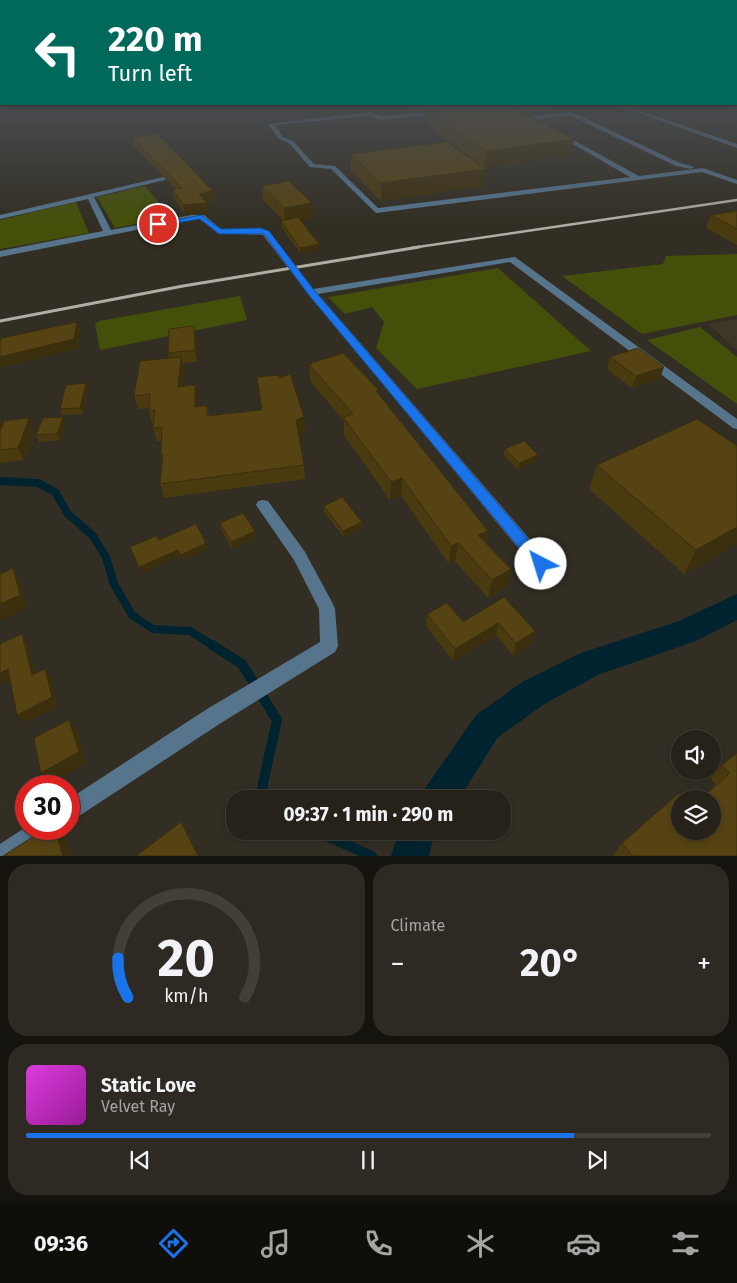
<!DOCTYPE html>
<html lang="en">
<head>
<meta charset="utf-8">
<style>
	:root { --surface:#26221a; --page:#2e2a23; --text:#f1f3f6; --muted:#a4a4a2; --line:#423f39; --accent:#1a73e8 }
	body { margin:0; font-family:"Fira Sans",sans-serif; background:var(--page); color:var(--text); height:100vh; display:flex; flex-direction:column; font-size:19px; white-space:nowrap }
	* { box-sizing:border-box; margin:0 }
	p { font-size:16px; color:var(--muted) }
	.icon { flex:none; width:28px; height:28px; fill:none; stroke:currentColor; stroke-width:2; stroke-linecap:round; stroke-linejoin:round }
	.map { position:relative; height:856px; overflow:hidden }
	.side { display:flex; flex-direction:column; gap:8px; padding:8px; background:#15130e; flex:1 }
	.side>* { flex:none }
	.banner { position:absolute; left:0px; top:0px; width:738px; height:105px; box-shadow:0 2px 8px #0003,0 0 0 1px var(--line); background:#00695c; color:#fff; overflow:hidden }
	.buttons { position:absolute; left:671px; top:730px; display:grid; gap:10px }
	.buttons a { display:grid; place-items:center; width:50px; height:50px; border-radius:50%; background:var(--surface); box-shadow:0 2px 8px #0003,0 0 0 1px var(--line); font-size:25px }
	.speed { position:absolute; left:15px; top:775px; display:flex; gap:10px; font-size:25px; font-weight:700; text-align:center }
	.speed>* { display:grid; place-content:center; width:65px; height:65px; border-radius:50%; background:var(--surface); box-shadow:0 2px 8px #0003,0 0 0 1px var(--line); line-height:1 }
	.speed .limit { border:8px solid #d22; background:#fff; color:#111 }
	.pin { position:absolute; display:grid; place-items:center; width:42px; height:42px; color:#fff; margin:-21px; border:2px solid #fff; border-radius:50%; box-shadow:0 1px 5px #0007 }
	.me { position:absolute; width:55px; margin:-28px; rotate:320deg; stroke-linejoin:round; filter:drop-shadow(0 0 4px #0008) }
	.turn { display:flex; align-items:center; gap:18px; height:105px; padding:0 25px; font-size:22px }
	.turn .icon { width:65px; height:65px; stroke-width:2.5 }
	.turn b { display:block; font-size:35px; line-height:42px }
	.big { font-size:38px; font-weight:700; line-height:1.1 }
	.side .tile { flex:1; display:flex; flex-direction:column; justify-content:center; gap:8px; min-width:0; padding:0 18px; border-radius:20px; background:var(--page) }
	.side .dial { align-items:center; gap:0 }
	.dial svg { height:130px; overflow:visible; fill:none; stroke:var(--line); stroke-width:7; stroke-linecap:round; text-anchor:middle }
	.dial text { fill:var(--text); stroke:none }
	.song { display:flex; align-items:center; gap:15px }
	.cover { width:60px; height:60px; border-radius:8px; background:linear-gradient(135deg,hsl(300 70% 55%),hsl(300 70% 35%)) }
	.played { height:5px; border-radius:2px; background:linear-gradient(90deg,var(--accent) 80%,var(--line) 80%) }
	.keys { display:flex; justify-content:space-around; direction:ltr }
	.heat { display:flex; justify-content:space-between; align-items:center; font-size:28px; direction:ltr }
	.side .tiles { flex:1; display:grid; gap:8px; grid-template-columns:1fr 1fr }
	.tile:last-child { grid-column:span 2 }
	.trip { position:absolute; left:226px; top:790px; width:285px; height:50px; border-radius:20px; background:var(--surface); box-shadow:0 2px 8px #0003,0 0 0 1px var(--line); font-weight:700; line-height:50px; text-align:center }
	.dock { display:flex; height:80px; justify-content:space-around; align-items:center; background:#0f0e0a; color:var(--muted) }
	.dock .icon { width:35px; height:35px }
	.dock .selected { color:var(--accent) }
	.dock b { font-size:22px; color:var(--text) }
	.map>svg:first-child { display:block }
</style>
</head>
<body>
<div class="map">
<svg width="737" height="856" viewBox="0 0 737 856">
	<rect width="100%" height="100%" fill="#322e23"/>
	<path fill="#3e3626" d="M 737,319 L 737,350 L 708,324 Z"/>
	<path fill="#44500a" d="M 145,186 L 171,217 L 115,228 L 97,197 Z
		M 76,202 L 89,233 L 0,249 L 0,220 Z
		M 737,254 L 737,315 L 642,334 L 562,276 L 663,264 L 666,256 Z
		M 498,268 L 591,351 L 417,389 L 376,348 L 384,322 L 372,307 L 345,314 L 328,297 Z
		M 240,296 L 247,320 L 100,350 L 95,324 L 99,321 Z
		M 700,327 L 737,357 L 737,404 L 647,340 Z"/>
	<g fill="none" stroke-linecap="round" stroke-linejoin="round">
		<path stroke="#00242f" stroke-width="6" d="M 0,481 L 3,481"/>
		<path stroke="#00242f" stroke-width="8" d="M 0,481 L 38,483 L 55,492 L 68,514 L 93,536 L 106,557 L 114,584 L 132,615 L 153,629 L 190,631 L 214,646"/>
		<path stroke="#00242f" stroke-width="10" d="M 212,645 L 242,664 L 277,720 L 261,793 L 267,799
			M 315,831 L 372,856"/>
		<path fill="#00242f" fill-rule="evenodd" d="M 737,103 L 737,108 L 726,104 L 736,104 Z
			M 737,594 L 737,620 L 696,641 L 600,674 L 546,703 L 498,737 L 459,799 L 420,799 L 426,787 L 476,715 L 524,681 L 581,653 L 679,621 Z
			M 399,831 L 435,831 L 429,856 L 391,856 Z"/>
		<path fill="#56758d" fill-rule="evenodd" d="M 488,104 L 495,104 L 517,116 L 526,117 L 572,112 L 680,163 L 694,167 L 691,169 L 676,166 L 569,115 L 526,121 L 513,118 Z
			M 613,104 L 620,104 L 737,144 L 737,148 Z
			M 370,112 L 381,116 L 441,111 L 444,113 L 380,120 L 369,116 L 275,125 L 283,137 L 293,141 L 314,164 L 335,166 L 378,208 L 630,177 L 557,135 L 559,132 L 639,176 L 703,168 L 737,180 L 737,184 L 702,172 L 376,213 L 331,169 L 310,167 L 289,143 L 279,139 L 268,124 Z
			M 163,177 L 165,178 L 165,180 L 94,197 L 111,230 L 192,215 L 204,215 L 221,229 L 263,229 L 269,231 L 313,289 L 515,257 L 737,419 L 737,429 L 733,428 L 510,262 L 318,294 L 559,573 L 561,578 L 559,583 L 553,585 L 547,583 L 308,294 L 263,235 L 219,233 L 199,219 L 192,219 L 0,257 L 0,251 L 103,231 L 88,199 L 0,219 L 0,215 Z
			M 263,500 L 268,501 L 305,552 L 333,604 L 335,609 L 338,646 L 335,652 L 221,723 L 76,818 L 69,821 L 69,799 L 207,709 L 320,642 L 319,609 L 294,560 L 256,505 L 258,501 Z
			M 26,827 L 26,829 L 53,829 L 50,837 L 21,856 L 0,856 L 0,844 Z"/>
		<path stroke="#b0ada5" stroke-width="2.5" d="M 411,248 L 737,200"/>
		<path stroke="#b0ada5" stroke-width="3" d="M 0,321 L 183,286 L 419,247"/>
	</g>
	<path fill="#4a3a10" d="M 402,104 L 572,104 L 558,105 L 558,107 L 523,112 L 574,139 L 571,155 L 484,167 L 429,127 L 429,123 L 424,119 L 424,111 L 414,112 Z
		M 132,138 L 213,191 L 215,200 L 206,202 L 208,212 L 185,214 L 174,198 L 173,189 L 176,189 L 134,146 Z
		M 351,154 L 484,186 L 381,201 L 351,171 Z
		M 262,186 L 313,218 L 300,220 L 319,244 L 319,250 L 300,253 L 281,226 L 281,221 L 283,220 L 263,200 Z
		M 737,211 L 737,245 L 706,228 L 711,215 Z
		M 197,337 L 197,362 L 182,363 L 184,370 L 183,387 L 198,398 L 198,407 L 207,406 L 209,416 L 262,410 L 280,378 L 306,431 L 299,433 L 304,465 L 305,479 L 164,498 L 160,484 L 162,460 L 162,441 L 157,441 L 153,428 L 154,423 L 152,424 L 149,410 L 149,408 L 138,409 L 134,396 L 169,358 L 168,353 Z
		M 610,357 L 660,379 L 632,388 L 607,369 Z
		M 309,364 L 379,395 L 488,531 L 486,543 L 507,587 L 488,598 L 455,561 L 449,564 L 401,496 L 390,500 L 344,435 L 344,421 L 310,381 Z
		M 86,383 L 88,389 L 83,414 L 62,415 L 60,409 Z
		M 0,419 L 3,424 L 34,431 L 24,460 L 0,463 Z
		M 66,423 L 60,440 L 39,442 L 36,435 Z
		M 505,449 L 537,461 L 518,469 L 503,455 Z
		M 597,465 L 737,544 L 684,574 L 589,489 Z
		M 324,506 L 362,522 L 362,528 L 344,537 L 324,512 Z
		M 220,523 L 256,538 L 232,549 L 221,530 Z
		M 504,597 L 535,631 L 532,643 L 513,656 L 496,635 L 453,661 L 426,626 L 427,614 L 463,622 Z
		M 737,753 L 737,856 L 614,856 L 613,855 L 622,843 L 680,831 L 716,785 L 710,778 L 722,765 Z"/>
	<path fill="#3c2f0d" d="M 414,104 L 477,104 L 425,105 L 424,111 L 414,112 Z
		M 518,104 L 572,104 L 558,105 L 558,107 L 516,113 Z
		M 574,139 L 571,155 L 484,167 L 486,151 Z
		M 486,169 L 484,186 L 381,201 L 381,183 Z
		M 213,191 L 215,200 L 201,203 L 199,194 Z
		M 207,203 L 208,212 L 185,214 L 183,205 Z
		M 312,203 L 313,218 L 285,223 L 284,208 Z
		M 319,244 L 319,250 L 300,253 L 300,248 Z
		M 77,322 L 81,332 L 78,349 L 0,368 L 0,357 Z
		M 194,326 L 197,337 L 197,362 L 195,350 Z
		M 181,357 L 184,370 L 182,400 L 178,387 Z
		M 664,367 L 660,379 L 632,388 L 636,376 Z
		M 86,383 L 88,389 L 83,414 L 80,408 Z
		M 195,385 L 198,398 L 198,421 L 195,407 Z
		M 63,417 L 66,423 L 60,440 L 57,434 Z
		M 304,417 L 306,431 L 298,434 L 296,420 Z
		M 29,418 L 34,431 L 24,460 L 18,448 Z
		M 1,419 L 4,426 L 0,435 L 0,421 Z
		M 538,455 L 537,461 L 518,469 L 519,463 Z
		M 402,478 L 401,496 L 390,500 L 391,482 Z
		M 362,522 L 362,528 L 344,537 L 343,531 Z
		M 737,527 L 737,544 L 684,574 L 696,550 Z
		M 255,531 L 256,538 L 232,549 L 231,542 Z
		M 488,531 L 485,549 L 478,535 Z
		M 206,543 L 208,549 L 182,561 L 181,555 Z
		M 458,543 L 455,561 L 449,564 L 451,546 Z
		M 178,550 L 180,556 L 142,573 L 139,567 Z
		M 13,568 L 20,581 L 27,608 L 0,620 L 0,604 Z
		M 511,569 L 507,587 L 488,598 L 492,580 Z
		M 498,623 L 496,635 L 453,661 L 455,649 Z
		M 535,631 L 532,643 L 513,656 L 516,643 Z
		M 22,634 L 28,643 L 38,684 L 32,675 Z
		M 8,669 L 15,678 L 1,685 L 0,673 Z
		M 45,669 L 51,678 L 58,706 L 24,723 L 17,715 Z
		M 69,720 L 77,731 L 86,763 L 50,783 L 41,773 Z
		M 55,829 L 59,829 L 66,837 L 71,856 L 63,856 Z"/>
	<path fill="#564313" stroke="#3c2f0d" d="M 432,104 L 506,104 L 574,139 L 486,151 L 429,112 L 435,112 L 425,105 Z
		M 157,133 L 213,191 L 199,194 L 207,203 L 183,205 L 173,189 L 182,188 L 132,138 Z
		M 447,142 L 486,169 L 381,183 L 351,154 Z
		M 289,181 L 312,203 L 284,208 L 262,186 Z
		M 737,211 L 737,229 L 711,215 Z
		M 298,217 L 319,244 L 300,248 L 281,221 Z
		M 77,322 L 74,339 L 0,357 L 0,340 L 2,339 L 2,338 Z
		M 194,326 L 195,350 L 168,353 L 169,329 Z
		M 638,348 L 664,367 L 636,376 L 610,357 Z
		M 343,353 L 379,390 L 376,391 L 488,531 L 478,535 L 511,569 L 492,580 L 458,543 L 451,546 L 402,478 L 391,482 L 343,417 L 353,414 L 309,364 Z
		M 181,357 L 178,387 L 195,385 L 195,407 L 207,406 L 207,416 L 262,410 L 257,377 L 279,375 L 280,378 L 290,374 L 304,417 L 296,420 L 304,465 L 160,484 L 163,455 L 161,455 L 162,427 L 153,428 L 155,410 L 149,410 L 150,394 L 134,396 L 140,361 Z
		M 86,383 L 80,408 L 60,409 L 66,385 Z
		M 63,417 L 57,434 L 36,435 L 43,418 Z
		M 29,418 L 18,448 L 0,450 L 0,431 L 4,421 Z
		M 697,419 L 737,446 L 737,527 L 696,550 L 597,465 Z
		M 524,441 L 538,455 L 519,463 L 505,449 Z
		M 342,497 L 362,522 L 343,531 L 324,506 Z
		M 243,513 L 255,531 L 231,542 L 220,523 Z
		M 196,524 L 206,543 L 181,555 L 178,550 L 139,567 L 130,547 L 156,536 L 159,540 Z
		M 13,568 L 20,595 L 0,604 L 0,574 Z
		M 504,597 L 535,631 L 516,643 L 498,623 L 455,649 L 427,614 L 447,603 L 463,622 Z
		M 22,634 L 32,675 L 45,669 L 52,697 L 17,715 L 8,669 L 0,673 L 0,644 Z
		M 69,720 L 79,752 L 41,773 L 34,738 Z
		M 737,753 L 737,856 L 633,856 L 622,843 L 679,793 L 684,799 L 680,799 L 680,831 L 712,831 L 712,799 L 701,799 L 730,773 L 722,765 Z
		M 181,822 L 198,856 L 136,856 Z
		M 45,829 L 55,829 L 63,856 L 3,856 Z"/>
	<linearGradient id="sky" x2="0" y2="1"><stop stop-color="#1c1913"/><stop offset="0.46" stop-color="#494c50"/><stop offset="1" stop-color="#494c50" stop-opacity="0"/></linearGradient>
	<rect width="737" height="222" fill="url(#sky)"/>
	<path fill="#1a73e8" stroke="#114b97" d="M 201,215 L 221,229 L 260,228 L 269,231 L 314,290 L 546,560 L 548,564 L 546,568 L 541,569 L 536,568 L 308,294 L 264,234 L 219,234 L 200,219 L 158,226 L 155,224 Z"/>
</svg>
<div class="buttons">
<a><svg class="icon" aria-label="sound" viewBox="0 0 24 24"><path d="M4 9h4l5-4v14l-5-4H4zM17 9q2 3 0 6"/></svg></a>
<a><svg class="icon" aria-label="layers" viewBox="0 0 24 24"><path d="M12 4l9 5-9 5-9-5zM3 14l9 5 9-5"/></svg></a>
</div>
<div class="speed"><div class="limit">30</div></div>
<div class="pin" style="left:158px;top:224px;background:#d93025"><svg class="icon" aria-label="arrive" viewBox="0 0 24 24"><path d="M6 21V4h12l-3 4 3 4H6"/></svg></div>
<svg class="me" style="left:541px;top:564px" viewBox="-20 -20 40 40"><circle r="19" fill="#fff"/><path d="M0-13L10 11 0 6-10 11z" fill="#1a73e8"/></svg>
<div class="trip">09:37 · 1 min · 290 m</div>
<div class="banner">
<div class="turn"><svg class="icon" aria-label="left" viewBox="0 0 24 24"><path d="M17 20v-9H6M10 6l-5 5 5 5"/></svg><div><b>220 m</b>Turn left</div></div>
</div>
</div>
<section class="side">
<div class="tiles">
<div class="tile dial"><svg viewBox="0 0 100 80">
<path d="M14 69A42 42 0 1 1 86 69"/>
<path d="M14 69A42 42 0 0 1 8 45" stroke="#1a73e8"/>
<text x="50" y="56" font-size="32" font-weight="700">20</text>
<text x="50" y="72" font-size="11">km/h</text>
</svg></div>
<div class="tile"><p>Climate</p>
<div class="heat"><a>−</a><b class="big">20°</b><a>+</a></div>
</div>
<div class="tile">
<div class="song"><i class="cover"></i><div><b>Static Love</b><p>Velvet Ray</p></div></div>
<div class="played"></div>
<div class="keys"><svg class="icon" aria-label="previous" viewBox="0 0 24 24"><path d="M18 5L8 12l10 7zM5 5v14"/></svg><svg class="icon" aria-label="pause" viewBox="0 0 24 24"><path d="M8 5v14M16 5v14"/></svg><svg class="icon" aria-label="next" viewBox="0 0 24 24"><path d="M6 5l10 7-10 7zM19 5v14"/></svg></div>
</div>
</div>
</section>
<nav class="dock">
<b>09:36</b>
<svg class="icon selected" aria-label="directions" viewBox="0 0 24 24"><path d="M12 3l9 9-9 9-9-9zM9 14v-3h6M13 9l2 2-2 2"/></svg>
<svg class="icon" aria-label="music" viewBox="0 0 24 24"><path d="M9 18V5l10-2v13"/><circle cx="6" cy="18" r="3"/><circle cx="16" cy="16" r="3"/></svg>
<svg class="icon" aria-label="phone" viewBox="0 0 24 24"><path d="M5 4h4l2 5-3 2q2 4 5 5l2-3 5 2v4C11 20 4 13 5 4z"/></svg>
<svg class="icon" aria-label="climate" viewBox="0 0 24 24"><path d="M12 3v18M4 7l16 10M4 17L20 7"/></svg>
<svg class="icon" aria-label="car" viewBox="0 0 24 24"><path d="M5 17H2v-5l4-1 3-4h7l3 4 3 1v5h-3M9 17h6M6 11h13"/><circle cx="7" cy="17" r="2"/><circle cx="17" cy="17" r="2"/></svg>
<svg class="icon" aria-label="filters" viewBox="0 0 24 24"><path d="M4 7h16M4 17h16"/><circle cx="9" cy="7" r="2"/><circle cx="15" cy="17" r="2"/></svg>
</nav>
</body>
</html>
